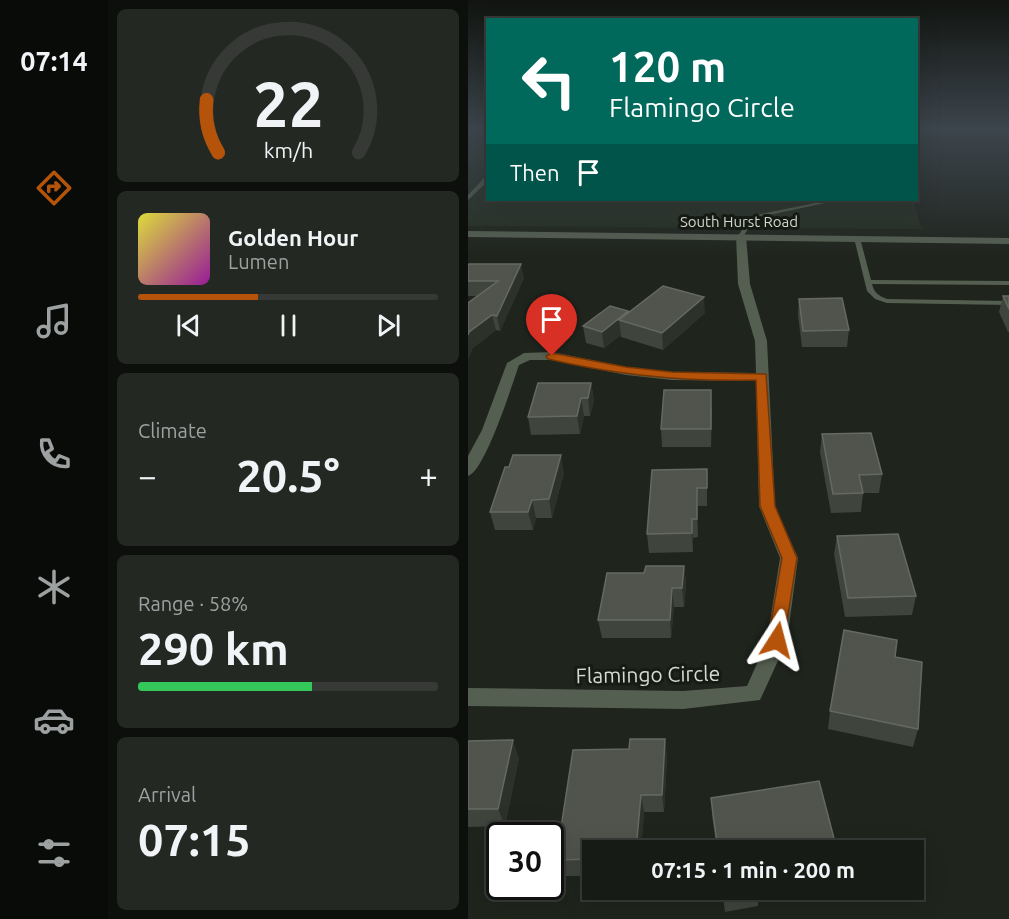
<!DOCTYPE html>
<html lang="en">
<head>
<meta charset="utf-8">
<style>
	:root { --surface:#171b16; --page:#242823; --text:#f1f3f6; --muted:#9ea1a1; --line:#363935; --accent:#b45309 }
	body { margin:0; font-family:Ubuntu,sans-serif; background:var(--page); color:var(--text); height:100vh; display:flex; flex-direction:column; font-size:22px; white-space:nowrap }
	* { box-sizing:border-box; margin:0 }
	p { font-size:20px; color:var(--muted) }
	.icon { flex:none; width:33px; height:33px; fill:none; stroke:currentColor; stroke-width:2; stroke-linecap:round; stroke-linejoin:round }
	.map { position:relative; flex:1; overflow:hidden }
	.panel { display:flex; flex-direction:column; gap:9px; padding:9px; background:#0d0f0c; width:360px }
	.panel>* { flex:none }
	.banner { position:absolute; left:18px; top:18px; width:432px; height:183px; border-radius:0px; box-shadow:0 6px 24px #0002,0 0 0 2px var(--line); background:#00695c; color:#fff; overflow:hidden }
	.speed { position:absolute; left:18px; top:822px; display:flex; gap:12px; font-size:30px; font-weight:700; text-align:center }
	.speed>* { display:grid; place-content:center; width:78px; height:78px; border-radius:50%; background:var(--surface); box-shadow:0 6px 24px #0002,0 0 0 2px var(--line); line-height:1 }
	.speed .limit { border:3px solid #111; border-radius:9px; background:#fff; color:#111 }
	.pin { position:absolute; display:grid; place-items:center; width:51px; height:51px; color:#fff; margin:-62px -26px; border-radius:50% 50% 50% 0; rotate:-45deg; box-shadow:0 0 6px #0007 }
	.pin .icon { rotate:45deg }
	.me { position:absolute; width:66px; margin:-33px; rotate:9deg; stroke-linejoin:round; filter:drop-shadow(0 0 4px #0008) }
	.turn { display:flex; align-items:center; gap:21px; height:126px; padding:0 24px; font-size:27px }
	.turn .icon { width:78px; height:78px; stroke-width:2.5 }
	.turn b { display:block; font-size:42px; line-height:51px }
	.then { display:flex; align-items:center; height:57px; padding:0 24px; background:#0003; gap:12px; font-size:22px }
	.big { font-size:45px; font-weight:600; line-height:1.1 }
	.panel .card { flex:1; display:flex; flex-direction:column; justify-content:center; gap:9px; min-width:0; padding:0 21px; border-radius:9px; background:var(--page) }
	.panel .dial { align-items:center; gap:0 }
	.dial svg { height:156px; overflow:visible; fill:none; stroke:var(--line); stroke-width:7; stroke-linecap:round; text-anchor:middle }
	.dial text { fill:var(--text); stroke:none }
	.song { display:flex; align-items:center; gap:18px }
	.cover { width:72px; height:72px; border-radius:9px; background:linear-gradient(135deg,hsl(60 70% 55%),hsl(300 70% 35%)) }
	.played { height:6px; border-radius:3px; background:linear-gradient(90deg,var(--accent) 40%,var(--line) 40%) }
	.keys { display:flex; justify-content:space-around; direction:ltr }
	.heat { display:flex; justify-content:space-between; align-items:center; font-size:33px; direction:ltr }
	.charge { height:9px; border-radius:4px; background:linear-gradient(90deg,#34c759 58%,var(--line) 0) }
	.trip { position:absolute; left:114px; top:840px; width:342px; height:60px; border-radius:0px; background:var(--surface); box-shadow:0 6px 24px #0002,0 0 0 2px var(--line); font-weight:600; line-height:60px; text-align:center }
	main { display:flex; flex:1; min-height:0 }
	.tabs { display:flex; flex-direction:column; width:108px; justify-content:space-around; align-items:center; background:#090b09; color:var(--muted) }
	.tabs .icon { width:42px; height:42px }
	.tabs .selected { color:var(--accent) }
	.tabs b { font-size:27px; color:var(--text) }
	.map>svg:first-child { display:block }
</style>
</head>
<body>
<main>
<nav class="tabs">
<b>07:14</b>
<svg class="icon selected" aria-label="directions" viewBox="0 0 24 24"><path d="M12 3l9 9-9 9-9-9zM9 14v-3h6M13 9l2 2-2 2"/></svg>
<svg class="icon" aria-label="music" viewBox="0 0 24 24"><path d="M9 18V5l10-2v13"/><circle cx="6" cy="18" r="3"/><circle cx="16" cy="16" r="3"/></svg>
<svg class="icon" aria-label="phone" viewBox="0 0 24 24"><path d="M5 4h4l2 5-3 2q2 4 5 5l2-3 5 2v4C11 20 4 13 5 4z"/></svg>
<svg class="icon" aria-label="climate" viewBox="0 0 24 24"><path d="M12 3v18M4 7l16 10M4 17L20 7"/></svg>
<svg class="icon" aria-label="car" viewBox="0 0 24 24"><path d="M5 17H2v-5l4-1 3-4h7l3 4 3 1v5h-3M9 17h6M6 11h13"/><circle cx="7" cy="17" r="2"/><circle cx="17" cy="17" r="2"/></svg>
<svg class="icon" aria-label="filters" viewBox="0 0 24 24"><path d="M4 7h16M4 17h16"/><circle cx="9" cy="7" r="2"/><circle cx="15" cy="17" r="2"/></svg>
</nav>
<section class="panel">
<div class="card dial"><svg viewBox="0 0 100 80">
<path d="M14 69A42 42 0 1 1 86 69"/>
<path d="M14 69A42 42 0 0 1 8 42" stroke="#b45309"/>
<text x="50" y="56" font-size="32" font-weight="700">22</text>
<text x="50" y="72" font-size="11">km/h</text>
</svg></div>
<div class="card">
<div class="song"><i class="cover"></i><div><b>Golden Hour</b><p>Lumen</p></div></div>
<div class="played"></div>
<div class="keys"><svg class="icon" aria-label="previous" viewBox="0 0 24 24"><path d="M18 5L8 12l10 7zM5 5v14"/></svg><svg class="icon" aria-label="pause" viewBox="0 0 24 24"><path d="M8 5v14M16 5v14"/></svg><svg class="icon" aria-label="next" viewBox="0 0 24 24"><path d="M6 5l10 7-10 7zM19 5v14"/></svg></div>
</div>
<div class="card"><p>Climate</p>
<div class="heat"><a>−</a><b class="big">20.5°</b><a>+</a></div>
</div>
<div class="card"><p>Range · 58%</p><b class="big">290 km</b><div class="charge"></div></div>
<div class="card"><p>Arrival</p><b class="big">07:15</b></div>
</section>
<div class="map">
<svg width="541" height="919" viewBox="0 0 541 919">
	<rect width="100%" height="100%" fill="#1f241d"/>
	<path fill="#252e21" d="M 0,129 L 19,129 L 20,200 L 445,200 L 454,229 L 0,226 Z
		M 448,129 L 541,129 L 541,137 L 449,137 Z"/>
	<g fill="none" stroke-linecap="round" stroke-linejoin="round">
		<path fill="#555f51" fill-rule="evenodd" d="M 18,176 L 20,176 L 20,181 L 0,200 L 0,195 Z
			M 286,200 L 312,200 L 309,202 L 288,202 Z
			M 362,200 L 371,200 L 292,217 L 282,226 L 275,237 L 270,236 L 278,224 L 288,215 Z
			M 387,237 L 392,238 L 403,280 L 541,281 L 541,285 L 404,284 C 406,293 411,296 419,299 L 541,301 L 541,305 L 419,303 L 407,299 L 399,291 L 386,238 Z"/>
		<path fill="#555f51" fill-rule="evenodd" d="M 273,233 L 278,236 L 282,284 L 299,341 L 307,506 L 330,558 L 319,641 L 292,700 L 215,709 L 0,706 L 0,688 L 215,691 L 279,686 L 299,641 L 312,558 L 291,506 L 288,381 L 204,380 L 158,375 L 84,360 L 62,360 L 51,365 C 44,385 17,471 0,476 L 0,456 L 14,430 L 39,363 L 56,353 L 84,352 L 158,367 L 204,372 L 288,373 L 287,341 L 270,284 L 268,236 Z"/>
		<path fill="#555f51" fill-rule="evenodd" d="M 0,231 L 541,238 L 541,244 L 0,237 Z"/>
	</g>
	<path fill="#3f443c" d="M 0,266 L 56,278 L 32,331 L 28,330 L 5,348 L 9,296 L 0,296 Z
		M 535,296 L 541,296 L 541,332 L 540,332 L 531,312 Z
		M 331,299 L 381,330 L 379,347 L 334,347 L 330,315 Z
		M 160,313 L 237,313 L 195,350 L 153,337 L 153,335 L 136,348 L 118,343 L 115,326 Z
		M 123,383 L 126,400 L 122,416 L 116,416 L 112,434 L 63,435 L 60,417 Z
		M 244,407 L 243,447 L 194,447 L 193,429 Z
		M 354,434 L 414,474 L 411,493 L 395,493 L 393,512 L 363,513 L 352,452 Z
		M 184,470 L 239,487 L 239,506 L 230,506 L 230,537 L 225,538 L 225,552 L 181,553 L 179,534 Z
		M 96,473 L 84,518 L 68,518 L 65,530 L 27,530 L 22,512 Z
		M 369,536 L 448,596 L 444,615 L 377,617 L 366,554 Z
		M 216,566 L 218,585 L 216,607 L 206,607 L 203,638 L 134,638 L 130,620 L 176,573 Z
		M 362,711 L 450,729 L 445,747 L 360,729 Z
		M 197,739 L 199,757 L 196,812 L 176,812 L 173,850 L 124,850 L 124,876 L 93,876 L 88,860 L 161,749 Z
		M 0,741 L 51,758 L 37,826 L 0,827 Z
		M 243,798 L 369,850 L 249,850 L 244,816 Z
		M 254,890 L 290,890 L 290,906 L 257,912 Z"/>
	<path fill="#2c3129" d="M 53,264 L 56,278 L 32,331 L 29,316 Z
		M 236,297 L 237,313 L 195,350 L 194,333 Z
		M 160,311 L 161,323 L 151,320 L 153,335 L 136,348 L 134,332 Z
		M 24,315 L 28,330 L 5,348 L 0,360 L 0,335 L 1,332 Z
		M 123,383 L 126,400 L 122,416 L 120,398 Z
		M 113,398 L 116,416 L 112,434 L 109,416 Z
		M 93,455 L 96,473 L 84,518 L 81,499 Z
		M 229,488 L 230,506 L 230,537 L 229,519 Z
		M 64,500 L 68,518 L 65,530 L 60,512 Z
		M 224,519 L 225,538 L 225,552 L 224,533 Z
		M 216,566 L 218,585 L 216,607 L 214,588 Z
		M 204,588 L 206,607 L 203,638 L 202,620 Z
		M 197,739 L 199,757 L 196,812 L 194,795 Z
		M 45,740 L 51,758 L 37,826 L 30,809 Z
		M 173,795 L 176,812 L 173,850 L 171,850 L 169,839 Z
		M 145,840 L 147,850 L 143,850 Z"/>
	<path fill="#50544d" stroke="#656962" stroke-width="1.5" d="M 1,264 L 53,264 L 29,316 L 24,315 L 1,332 L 0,335 L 0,303 L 30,281 L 0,281 L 0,266 Z
		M 195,286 L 236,297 L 194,333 L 151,320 Z
		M 535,296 L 541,296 L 541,309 Z
		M 374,298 L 381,330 L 335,331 L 331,299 Z
		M 142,306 L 160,311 L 134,332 L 115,326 Z
		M 70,383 L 123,383 L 120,398 L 113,398 L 109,416 L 60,417 Z
		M 196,390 L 243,390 L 243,429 L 193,429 Z
		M 403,433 L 414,474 L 391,475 L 395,493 L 365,494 L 354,434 Z
		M 45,455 L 93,455 L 81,499 L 64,500 L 60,512 L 22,512 L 37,467 L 41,467 Z
		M 239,469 L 239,488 L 229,488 L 229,519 L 224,519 L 224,533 L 179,534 L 184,470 Z
		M 430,534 L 448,596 L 380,598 L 369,536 Z
		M 178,566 L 216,566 L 214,588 L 204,588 L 202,620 L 130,620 L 139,573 L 176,573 Z
		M 376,630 L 429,640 L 427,657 L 454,662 L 450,729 L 362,711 Z
		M 162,739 L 197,739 L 194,795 L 173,795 L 169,839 L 145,840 L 143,850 L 124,850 L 124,859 L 88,860 L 105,750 L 161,749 Z
		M 45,740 L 30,809 L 0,809 L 0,741 Z
		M 351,781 L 369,850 L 250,850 L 243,798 Z
		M 256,890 L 291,890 L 257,896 Z"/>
	<linearGradient id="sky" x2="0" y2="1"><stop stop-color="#111410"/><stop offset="0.5" stop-color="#3c454c"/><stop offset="1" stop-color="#3c454c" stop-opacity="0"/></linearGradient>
	<rect width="541" height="257" fill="url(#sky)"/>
	<path fill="#b45309" stroke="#753606" stroke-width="1.5" d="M 84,353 L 158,367 L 204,372 L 298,374 L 307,506 L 329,558 L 315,646 L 309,648 L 303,646 L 300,640 L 314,558 L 292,506 L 288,380 C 217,382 148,375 80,359 L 78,356 Z"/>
	<g text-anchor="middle" stroke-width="6" stroke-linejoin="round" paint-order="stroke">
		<g font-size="15" fill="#d6dad5" stroke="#161b13">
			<text x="271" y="227">South Hurst Road</text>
		</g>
		<g font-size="21" fill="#d6dad5" stroke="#161b13">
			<text transform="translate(180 675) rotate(-1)" y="7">Flamingo Circle</text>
		</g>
	</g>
</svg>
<div class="speed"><div class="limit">30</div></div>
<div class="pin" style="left:84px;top:356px;background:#d93025"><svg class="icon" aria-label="arrive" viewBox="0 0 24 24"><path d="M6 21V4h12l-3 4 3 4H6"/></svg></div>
<svg class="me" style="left:309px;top:640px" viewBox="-20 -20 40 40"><path d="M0-17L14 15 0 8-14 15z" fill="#b45309" stroke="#fff" stroke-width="4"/></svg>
<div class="trip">07:15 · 1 min · 200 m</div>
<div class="banner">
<div class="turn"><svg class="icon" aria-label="left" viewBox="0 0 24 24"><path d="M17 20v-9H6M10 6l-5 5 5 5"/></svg><div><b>120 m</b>Flamingo Circle</div></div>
<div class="then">Then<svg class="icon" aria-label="arrive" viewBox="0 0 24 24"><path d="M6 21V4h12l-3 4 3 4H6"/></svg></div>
</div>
</div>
</main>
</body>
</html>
